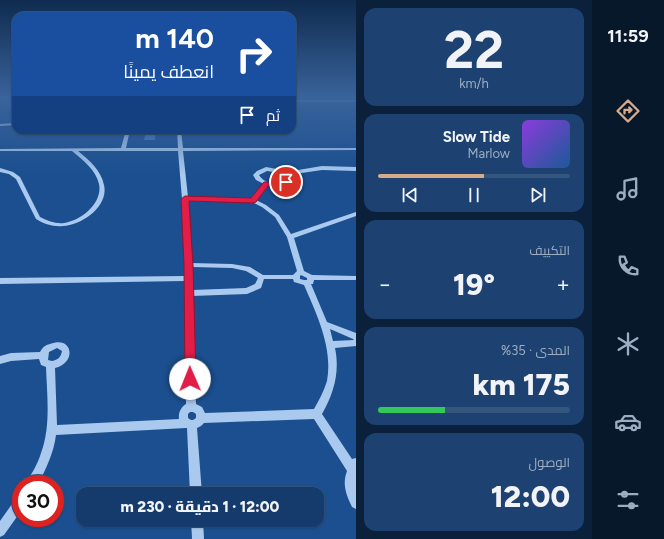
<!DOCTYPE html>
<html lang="ar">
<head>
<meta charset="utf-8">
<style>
	:root { --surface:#143b6b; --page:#1d4271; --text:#f1f3f6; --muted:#9dadc1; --line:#33557e; --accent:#d6ab8b }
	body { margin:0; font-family:Figtree,Cairo,sans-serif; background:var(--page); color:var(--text); direction:rtl; height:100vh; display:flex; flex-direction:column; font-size:15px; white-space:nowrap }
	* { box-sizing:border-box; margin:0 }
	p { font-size:13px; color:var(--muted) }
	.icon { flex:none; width:22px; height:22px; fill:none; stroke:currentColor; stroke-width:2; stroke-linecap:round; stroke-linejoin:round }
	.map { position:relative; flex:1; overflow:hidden; direction:ltr }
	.sheet { display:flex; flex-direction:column; gap:8px; padding:8px; background:#0b203b; width:236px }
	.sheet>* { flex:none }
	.top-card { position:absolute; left:12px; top:12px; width:284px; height:122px; border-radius:12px; box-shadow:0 1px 3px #0004,0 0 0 1px var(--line); direction:rtl; background:#1a4fa0; color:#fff; overflow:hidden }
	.speed { position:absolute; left:12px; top:475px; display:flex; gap:8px; font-size:20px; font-weight:700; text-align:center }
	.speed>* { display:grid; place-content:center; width:52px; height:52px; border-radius:50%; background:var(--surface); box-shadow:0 1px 3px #0004,0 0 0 1px var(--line); line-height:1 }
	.speed .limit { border:6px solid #d22; background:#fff; color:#111 }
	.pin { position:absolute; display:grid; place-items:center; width:34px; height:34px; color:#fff; margin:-17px; border:2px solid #fff; border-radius:50%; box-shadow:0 1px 4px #0007 }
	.me { position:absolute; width:44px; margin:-22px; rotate:359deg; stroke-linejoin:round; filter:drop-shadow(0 0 3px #0008) }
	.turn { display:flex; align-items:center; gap:14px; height:84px; padding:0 16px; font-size:18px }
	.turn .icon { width:52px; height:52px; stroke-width:2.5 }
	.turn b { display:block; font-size:28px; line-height:34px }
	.then { display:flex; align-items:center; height:38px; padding:0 16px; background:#0003; gap:8px; font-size:15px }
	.big { font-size:30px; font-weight:800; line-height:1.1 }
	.sheet .tile { flex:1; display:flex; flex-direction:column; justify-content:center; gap:6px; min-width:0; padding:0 14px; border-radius:12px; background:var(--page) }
	.sheet .dial { align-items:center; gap:0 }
	.dial b { font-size:52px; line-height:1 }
	.song { display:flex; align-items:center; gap:12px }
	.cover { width:48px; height:48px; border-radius:6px; background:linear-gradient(135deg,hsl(270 70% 55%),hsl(210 70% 35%)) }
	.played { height:4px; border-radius:2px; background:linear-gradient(90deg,var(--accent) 55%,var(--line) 55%) }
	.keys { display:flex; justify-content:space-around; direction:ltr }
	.heat { display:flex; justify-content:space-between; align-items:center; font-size:22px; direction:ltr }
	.charge { height:6px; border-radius:3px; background:linear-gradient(90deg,#34c759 35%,var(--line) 0) }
	.trip { position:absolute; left:76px; top:487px; width:248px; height:40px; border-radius:12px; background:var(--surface); box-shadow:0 1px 3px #0004,0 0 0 1px var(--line); font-weight:800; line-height:40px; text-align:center; direction:rtl }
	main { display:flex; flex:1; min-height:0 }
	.menu { display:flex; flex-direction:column; width:72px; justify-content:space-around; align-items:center; background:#08182b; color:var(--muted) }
	.menu .icon { width:28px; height:28px }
	.menu .active { color:var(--accent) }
	.menu b { font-size:18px; color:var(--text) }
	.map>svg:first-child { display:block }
</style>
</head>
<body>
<main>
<nav class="menu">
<b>11:59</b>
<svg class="icon active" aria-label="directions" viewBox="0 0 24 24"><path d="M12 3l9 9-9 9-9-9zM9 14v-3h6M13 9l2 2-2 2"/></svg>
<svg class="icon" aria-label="music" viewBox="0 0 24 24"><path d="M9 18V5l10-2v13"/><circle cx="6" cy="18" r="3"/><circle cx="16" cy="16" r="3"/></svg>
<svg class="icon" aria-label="phone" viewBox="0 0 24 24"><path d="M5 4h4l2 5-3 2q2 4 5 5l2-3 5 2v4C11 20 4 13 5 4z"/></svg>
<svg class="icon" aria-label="climate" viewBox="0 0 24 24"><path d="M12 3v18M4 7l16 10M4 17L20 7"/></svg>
<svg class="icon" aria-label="car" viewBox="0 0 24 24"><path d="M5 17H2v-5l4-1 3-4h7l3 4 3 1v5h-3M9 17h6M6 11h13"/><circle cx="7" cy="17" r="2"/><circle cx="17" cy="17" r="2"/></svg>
<svg class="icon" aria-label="filters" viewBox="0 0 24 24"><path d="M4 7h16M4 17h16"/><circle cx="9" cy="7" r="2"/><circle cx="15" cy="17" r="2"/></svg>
</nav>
<section class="sheet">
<div class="tile dial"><b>22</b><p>km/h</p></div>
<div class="tile">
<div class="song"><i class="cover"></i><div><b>Slow Tide</b><p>Marlow</p></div></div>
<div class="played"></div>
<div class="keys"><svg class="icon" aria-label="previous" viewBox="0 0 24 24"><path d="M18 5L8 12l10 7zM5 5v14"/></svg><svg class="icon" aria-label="pause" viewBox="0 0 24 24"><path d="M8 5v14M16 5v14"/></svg><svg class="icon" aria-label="next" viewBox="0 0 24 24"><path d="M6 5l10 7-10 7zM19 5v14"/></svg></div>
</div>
<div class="tile"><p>التكييف</p>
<div class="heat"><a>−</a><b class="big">19°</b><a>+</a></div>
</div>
<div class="tile"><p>المدى · 35%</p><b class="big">175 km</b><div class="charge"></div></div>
<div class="tile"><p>الوصول</p><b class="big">12:00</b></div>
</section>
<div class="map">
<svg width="356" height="539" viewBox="0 0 356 539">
	<rect width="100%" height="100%" fill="#1b4f8f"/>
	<path fill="#4478b7" d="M 146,130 L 156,130 L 155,140 L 144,140 Z"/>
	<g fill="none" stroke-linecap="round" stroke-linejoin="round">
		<path fill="#a9c9ee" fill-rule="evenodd" d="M 292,100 L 356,100 L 356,102 L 292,102 Z
			M 16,123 L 16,125 L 0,126 L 0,124 Z
			M 126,130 L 130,130 L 126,148 L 178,148 L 177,130 L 181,130 L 183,148 L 356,148 L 356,150 L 183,151 L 188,197 L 251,198 L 264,184 L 256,180 L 253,175 L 257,171 L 266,167 L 277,169 L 286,172 L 322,166 L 356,167 L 356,171 L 322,170 L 288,175 L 290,179 C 284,186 277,187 268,186 L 256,200 L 266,205 L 279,215 L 291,234 L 356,212 L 356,216 L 294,238 L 304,271 L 312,275 L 356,276 L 356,280 L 314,280 L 313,284 L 311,284 L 327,322 L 356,333 L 356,346 L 335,348 C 340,372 334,393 322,414 L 352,459 L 356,458 L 356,509 L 352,507 C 346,495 342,484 347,471 L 314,419 L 204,423 L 201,426 L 197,428 L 202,494 L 190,494 L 187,428 L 186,428 L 56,435 C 54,452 46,469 38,484 L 26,484 C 31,474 38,464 41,453 C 51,426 47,396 46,367 L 41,365 L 39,359 L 11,361 L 0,364 L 0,356 L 11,353 L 40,352 C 43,347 45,345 50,344 C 73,335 77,363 55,368 L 57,425 L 179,419 C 178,413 181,407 186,404 L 185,281 L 0,284 L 0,278 L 185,276 L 182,199 L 178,151 L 78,151 C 89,160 101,170 104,185 C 109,206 82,225 63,226 C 53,227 44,224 36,219 L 16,179 L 9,174 L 0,172 L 0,168 L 13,172 L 20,177 L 40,217 C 48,221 56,224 64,223 C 81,221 103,203 99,184 C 96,170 83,160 72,151 L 0,151 L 0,149 L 121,148 ZM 267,171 L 280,173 L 284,179 C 276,186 265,184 259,175 ZM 188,201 L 252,202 L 262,207 L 275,217 L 287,237 L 297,271 L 293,275 L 263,275 L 250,267 L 232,264 L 191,263 ZM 192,267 L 232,268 L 246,271 L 258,278 L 255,284 L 246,288 L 192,290 ZM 301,275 L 307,278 L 307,280 L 304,280 L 300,279 L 300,276 ZM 264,279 L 293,279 L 294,282 L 304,285 C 317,315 333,348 327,381 C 324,391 319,400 314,409 L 205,413 L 202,407 L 196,404 L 192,296 L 247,294 L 261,288 ZM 330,329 L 353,339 L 354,340 L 333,341 ZM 57,348 L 62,351 C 61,357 58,360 52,361 L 48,360 L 49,352 ZM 190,412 L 193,412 L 196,414 L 196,418 L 193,420 L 191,420 L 188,418 L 188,414 Z
			M 21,495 L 21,511 L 4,535 L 0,537 L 0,521 L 17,497 Z
			M 191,520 L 203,520 L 204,539 L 192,539 Z"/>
	</g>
	<linearGradient id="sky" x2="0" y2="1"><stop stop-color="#0f2b4f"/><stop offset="0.56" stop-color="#39639b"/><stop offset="1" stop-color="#39639b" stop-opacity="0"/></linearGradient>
	<rect width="356" height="174" fill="url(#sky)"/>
	<path fill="#e11d48" stroke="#92132f" d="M 286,179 L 288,180 L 288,183 L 278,187 L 268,186 L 256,202 L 253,203 L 189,201 L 193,265 L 196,379 L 195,383 L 190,384 L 186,383 L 185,379 L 184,265 L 181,199 L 185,196 L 251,198 L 264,182 L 277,182 Z"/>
</svg>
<div class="speed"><div class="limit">30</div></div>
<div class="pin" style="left:286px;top:182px;background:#d93025"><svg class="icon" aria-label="arrive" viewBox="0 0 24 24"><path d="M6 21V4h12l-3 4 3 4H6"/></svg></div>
<svg class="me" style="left:190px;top:379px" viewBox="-20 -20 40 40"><circle r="19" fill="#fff"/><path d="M0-13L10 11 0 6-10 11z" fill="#e11d48"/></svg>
<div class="trip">12:00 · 1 دقيقة · 230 m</div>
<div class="top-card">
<div class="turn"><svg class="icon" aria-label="right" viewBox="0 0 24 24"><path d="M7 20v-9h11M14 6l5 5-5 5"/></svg><div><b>140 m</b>انعطف يمينًا</div></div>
<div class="then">ثم<svg class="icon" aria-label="arrive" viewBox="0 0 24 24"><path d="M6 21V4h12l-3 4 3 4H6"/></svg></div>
</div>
</div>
</main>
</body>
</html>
